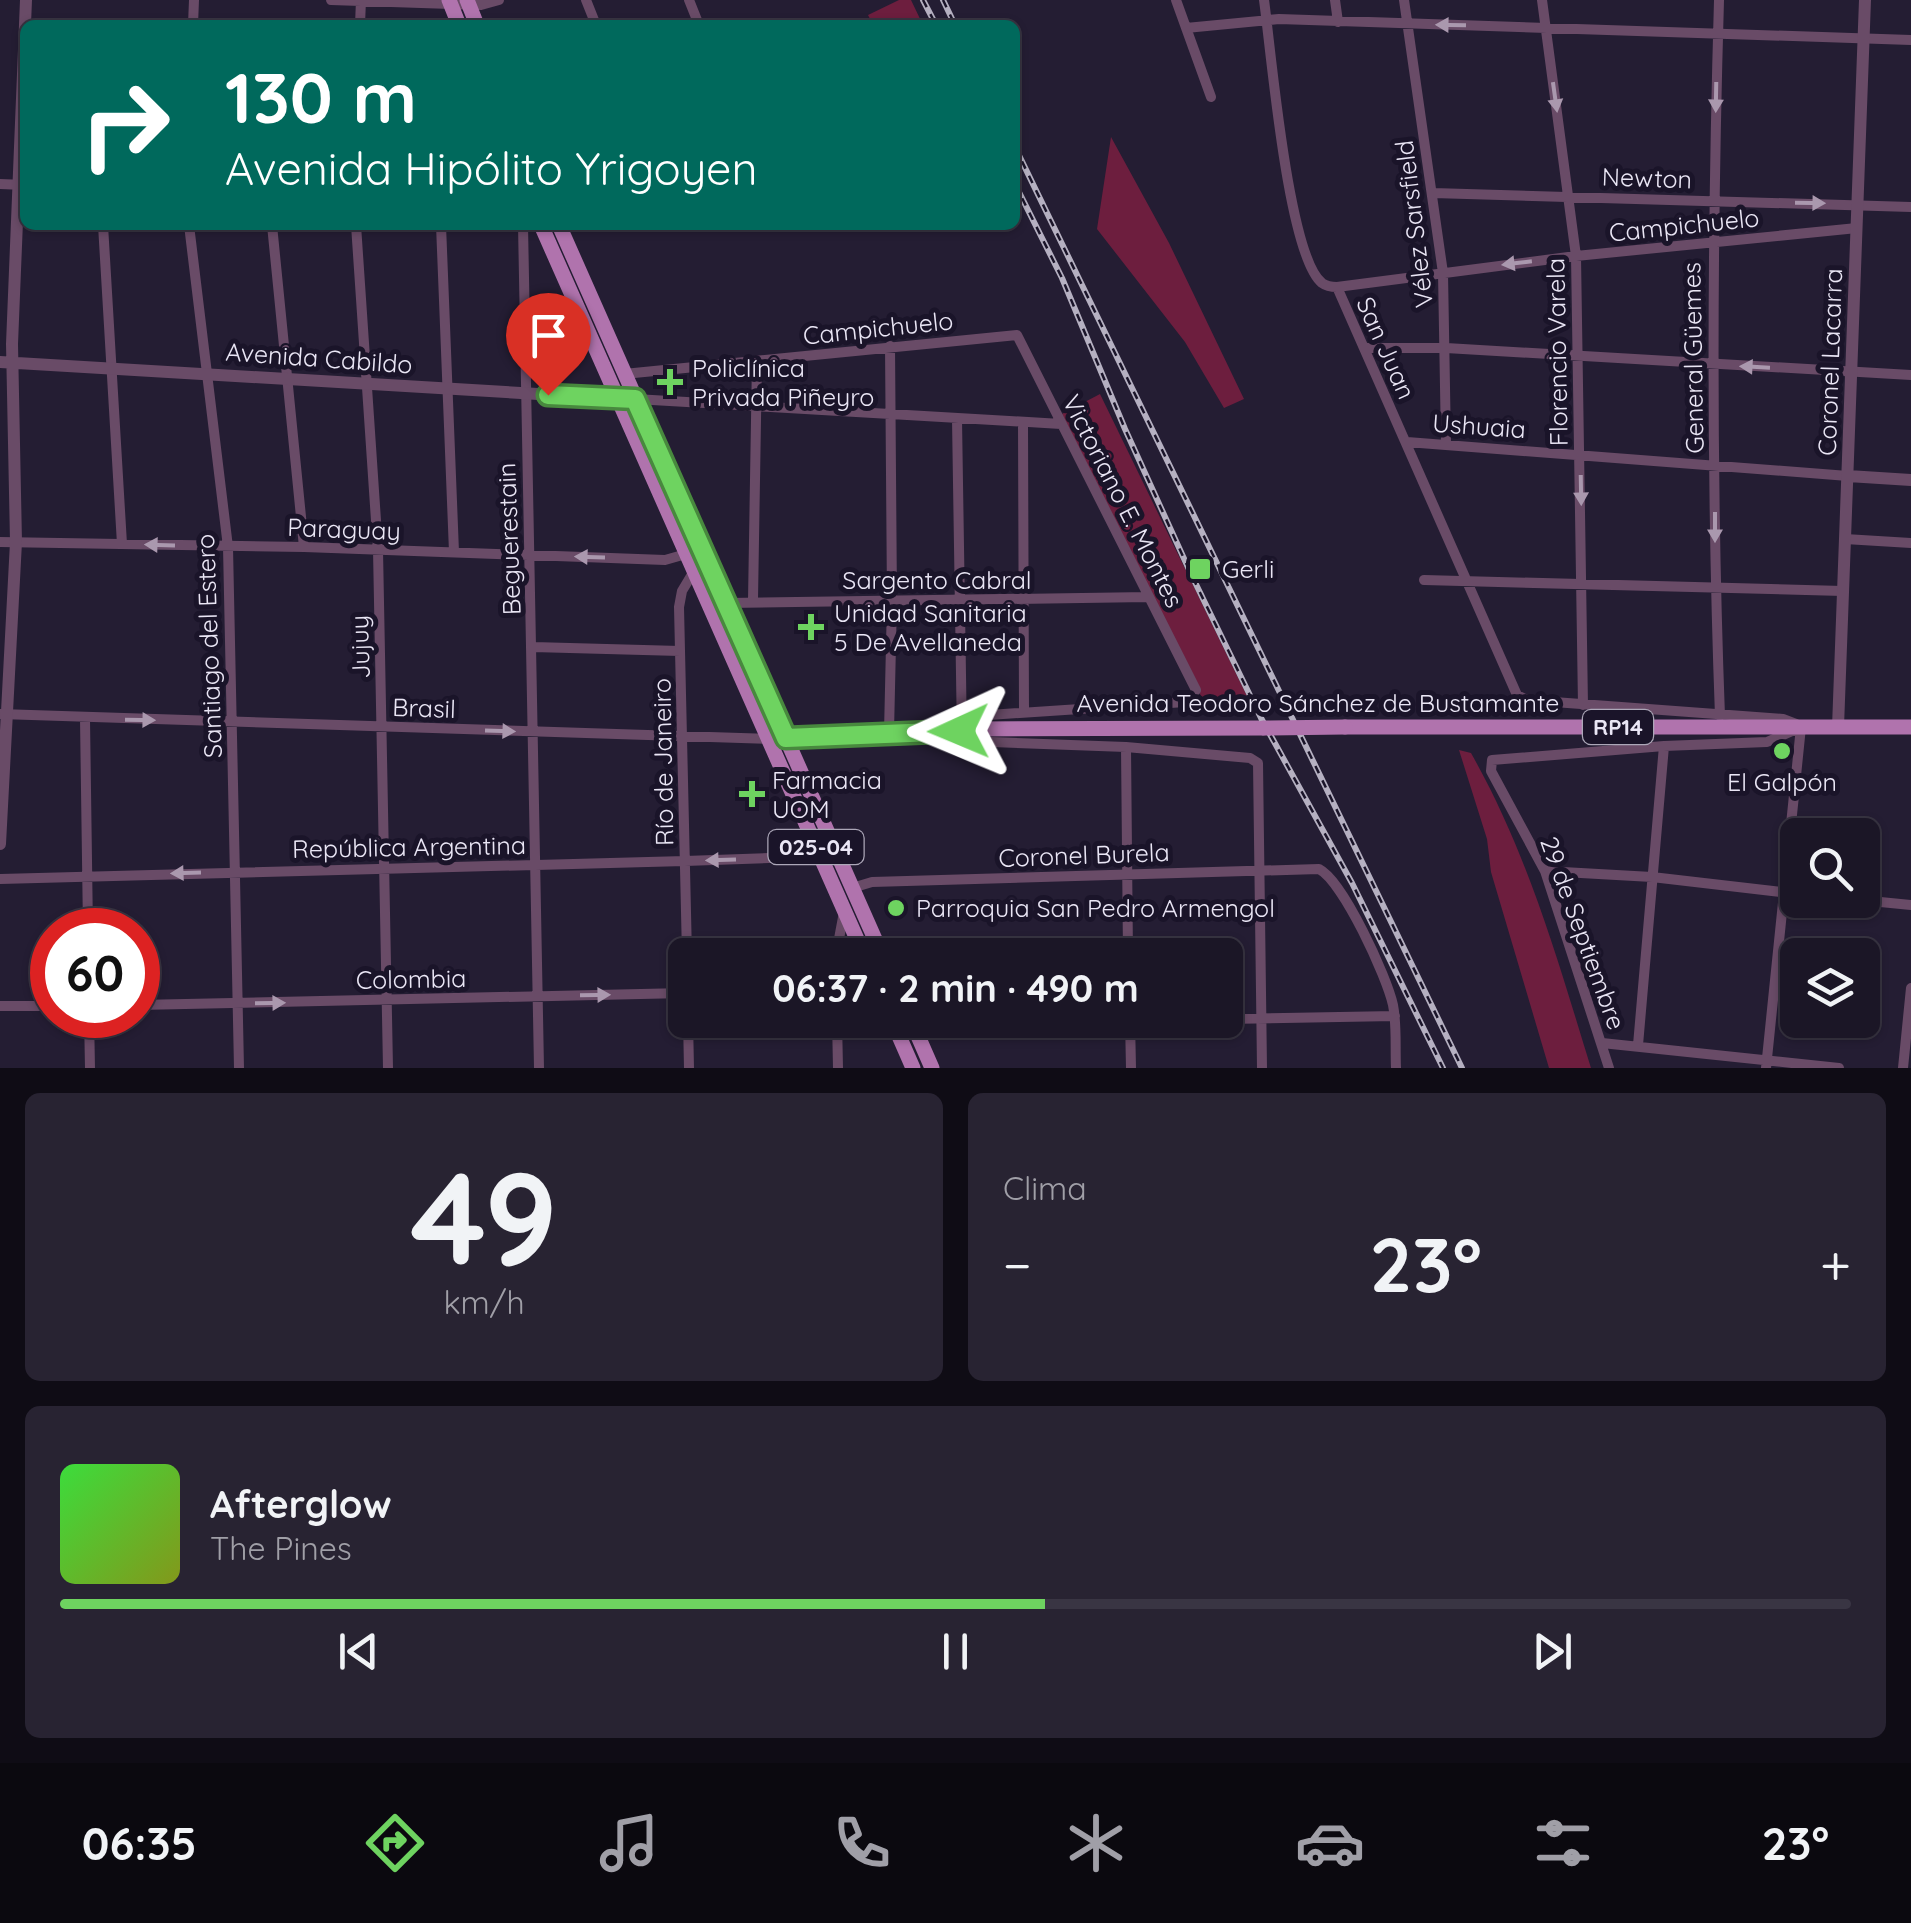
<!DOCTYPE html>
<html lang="es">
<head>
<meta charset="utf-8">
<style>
	:root { --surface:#1b1626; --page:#282332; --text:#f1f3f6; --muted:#a09fa7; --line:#393543; --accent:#6ed360 }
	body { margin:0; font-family:Quicksand,sans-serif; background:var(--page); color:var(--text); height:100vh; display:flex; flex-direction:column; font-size:38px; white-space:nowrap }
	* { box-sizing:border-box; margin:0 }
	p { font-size:32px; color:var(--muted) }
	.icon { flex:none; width:55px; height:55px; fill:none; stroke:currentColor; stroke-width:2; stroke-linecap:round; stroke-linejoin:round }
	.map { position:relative; height:1068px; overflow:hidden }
	.panel { display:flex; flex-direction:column; gap:25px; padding:25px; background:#0f0c15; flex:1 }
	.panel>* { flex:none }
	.banner { position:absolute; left:20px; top:20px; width:1000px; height:210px; border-radius:15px; box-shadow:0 2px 8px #0004,0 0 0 2px var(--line); background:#00695c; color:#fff; overflow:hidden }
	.tools { position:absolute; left:1780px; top:818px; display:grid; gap:20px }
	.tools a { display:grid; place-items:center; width:100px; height:100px; border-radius:15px; background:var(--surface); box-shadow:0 2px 8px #0004,0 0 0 2px var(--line); font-size:50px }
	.speed { position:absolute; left:30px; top:908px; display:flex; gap:20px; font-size:50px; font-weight:700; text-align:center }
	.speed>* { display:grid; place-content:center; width:130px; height:130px; border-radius:50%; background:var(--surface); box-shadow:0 2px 8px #0004,0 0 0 2px var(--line); line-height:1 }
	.speed .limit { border:15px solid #d22; background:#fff; color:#111 }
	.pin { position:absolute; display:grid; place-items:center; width:85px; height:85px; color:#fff; margin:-102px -42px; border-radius:50% 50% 50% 0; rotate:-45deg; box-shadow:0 0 10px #0007 }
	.pin .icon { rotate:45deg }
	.me { position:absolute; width:110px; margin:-55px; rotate:269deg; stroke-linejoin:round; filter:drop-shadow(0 0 8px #0008) }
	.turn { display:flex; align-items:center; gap:35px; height:210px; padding:0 40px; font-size:45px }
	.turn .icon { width:130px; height:130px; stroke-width:2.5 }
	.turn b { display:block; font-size:70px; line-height:85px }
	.big { font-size:75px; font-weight:700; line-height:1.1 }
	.panel .tile { flex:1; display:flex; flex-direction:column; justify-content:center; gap:15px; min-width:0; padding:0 35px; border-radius:15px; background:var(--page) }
	.panel .dial { align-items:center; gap:0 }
	.dial b { font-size:130px; line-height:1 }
	.song { display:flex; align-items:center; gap:30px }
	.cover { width:120px; height:120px; border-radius:15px; background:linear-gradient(135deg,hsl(120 70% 55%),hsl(70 70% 35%)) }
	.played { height:10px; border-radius:5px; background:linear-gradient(90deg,var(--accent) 55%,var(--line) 55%) }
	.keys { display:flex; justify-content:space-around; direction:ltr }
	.heat { display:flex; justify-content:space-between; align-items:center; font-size:55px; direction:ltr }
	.panel .tiles { flex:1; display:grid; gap:25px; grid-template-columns:1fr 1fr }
	.tile:last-child { grid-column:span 2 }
	.trip { position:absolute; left:668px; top:938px; width:575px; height:100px; border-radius:15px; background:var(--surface); box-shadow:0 2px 8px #0004,0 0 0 2px var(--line); font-weight:700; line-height:100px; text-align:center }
	.menu { display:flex; height:160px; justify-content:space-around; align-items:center; background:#0b090f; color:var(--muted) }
	.menu .icon { width:70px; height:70px }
	.menu .current { color:var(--accent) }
	.menu b { font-size:45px; color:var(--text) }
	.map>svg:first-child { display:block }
</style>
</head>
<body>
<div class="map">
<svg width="1911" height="1068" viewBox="0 0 1911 1068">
	<rect width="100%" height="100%" fill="#241d33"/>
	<path fill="#6d1e3e" d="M 899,0 L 911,0 L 923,25 L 873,25 L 868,15 Z
		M 1111,137 L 1169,243 L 1244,399 L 1224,408 L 1185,342 L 1097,229 Z
		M 1100,394 L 1247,696 L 1203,700 L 1062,414 Z
		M 1459,750 L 1471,753 C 1528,854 1557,958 1591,1068 L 1549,1068 L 1491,872 L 1487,839 Z"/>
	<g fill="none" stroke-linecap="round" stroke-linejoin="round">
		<path stroke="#694b67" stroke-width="10" d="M 331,0 L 481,5 L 499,0
			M 586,0 L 596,25
			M 689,0 L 699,25
			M 1176,0 L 1211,97
			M 1264,0 C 1271,50 1288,256 1322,283 C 1326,286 1332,287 1337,287 L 1517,695 L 1527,700 L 1783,719 L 1796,724
			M 1335,0 L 1338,22
			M 1404,0 L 1443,273 L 1446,444
			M 1542,0 L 1576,256 L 1583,705
			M 1719,0 C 1712,239 1711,477 1720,716
			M 193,25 L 194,0
			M 360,25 L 361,0
			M 1186,28 L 1279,19 L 1911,40
			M 0,184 L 25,185
			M 1433,193 L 1911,207
			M 103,225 L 122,544
			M 189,225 L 228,547 L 239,1068
			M 272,225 L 304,547
			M 356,225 L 378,550 L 388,1068
			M 441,225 L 454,552
			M 523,225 L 539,1068
			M 1337,287 L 1576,256 L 1857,228
			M 1366,348 L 1446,348 L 1911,375
			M 624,374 L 1017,335 L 1196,690 L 1185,702 L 959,717
			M 635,399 L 1061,424
			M 957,419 L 962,738 L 965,741 L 1126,747 L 1250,758 L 1258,763 L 1262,1068
			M 1023,423 L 1024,712
			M 1407,442 L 1848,476
			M 1845,539 L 1911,543
			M 0,542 L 304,547 L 665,560 L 686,554
			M 1424,580 L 1843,591
			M 753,600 L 757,360
			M 726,603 L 1148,597
			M 533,647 L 680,651
			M 0,714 L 774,739
			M 85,719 L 88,930
			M 889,732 L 892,601 L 890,346
			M 1126,747 L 1128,955
			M 1545,871 L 1652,877 L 1798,894
			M 0,879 L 685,861 L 796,857 L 818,850
			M 852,888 L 872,882 L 1319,869 C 1343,881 1387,977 1393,1005 C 1397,1025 1395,1047 1396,1068
			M 1860,900 L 1911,905
			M 687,955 L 679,607 L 682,591 L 694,571
			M 836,955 L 844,912
			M 138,1005 L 685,993
			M 0,1006 L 52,1006
			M 89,1015 L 90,1068
			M 1225,1019 L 1395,1016
			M 688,1020 L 689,1068
			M 837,1020 L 838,1068
			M 1130,1020 L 1131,1068
			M 918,1036 L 936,1030 L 1016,1024 L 1124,1020
			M 1602,1043 L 1839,1068
			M 1638,1045 L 1664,746
			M 1609,1068 L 1545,871 L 1491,771 L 1492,760 L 1664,746 L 1767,742 L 1799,728
			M 1766,1068 L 1801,727
			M 1903,1068 L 1911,988"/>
		<path stroke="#694b67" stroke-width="12" d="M 0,362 L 623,399
			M 1848,476 L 1911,480
			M 1838,727 L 1865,0
			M 0,844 L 16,542 L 12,344 L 26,0"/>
		<path stroke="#b073ad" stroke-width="15" d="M 449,0 L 459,25
			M 467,0 L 477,25
			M 541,225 L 864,955
			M 559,225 L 882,955
			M 1345,727 L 1911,727
			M 786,738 L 972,729 L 1263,728
			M 892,1020 L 913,1068
			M 911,1020 L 932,1068"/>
		<g stroke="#b5b0c1" stroke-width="6">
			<path id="rail" d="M 923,0 L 936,25
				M 943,0 L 955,25
				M 1015,147 L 1462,1068
				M 1015,184 L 1062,278 L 1125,429 L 1191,574 L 1261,718 L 1352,883 L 1443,1068"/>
		</g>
		<use href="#rail" stroke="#1a1429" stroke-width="2.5" stroke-dasharray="8" stroke-linecap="butt"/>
		<path stroke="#b073ad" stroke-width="15" d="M 1263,728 L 1345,727"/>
	</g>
	<defs><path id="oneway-solid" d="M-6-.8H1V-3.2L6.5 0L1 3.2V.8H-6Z" transform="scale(2.5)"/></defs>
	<g fill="#aa98ae">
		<use href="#oneway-solid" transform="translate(1451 25) rotate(-179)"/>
		<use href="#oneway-solid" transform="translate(1555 97) rotate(82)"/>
		<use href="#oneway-solid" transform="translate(1716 97) rotate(91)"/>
		<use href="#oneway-solid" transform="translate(1810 203) rotate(1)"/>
		<use href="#oneway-solid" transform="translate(1517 263) rotate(173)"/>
		<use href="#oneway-solid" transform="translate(1755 367) rotate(-177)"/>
		<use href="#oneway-solid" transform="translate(1581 490) rotate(89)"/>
		<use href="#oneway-solid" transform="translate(1715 527) rotate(90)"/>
		<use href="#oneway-solid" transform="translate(160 545) rotate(-178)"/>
		<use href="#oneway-solid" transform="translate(590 557) rotate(-178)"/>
		<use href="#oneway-solid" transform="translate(140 720) rotate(1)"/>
		<use href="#oneway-solid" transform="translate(500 731) rotate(2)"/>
		<use href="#oneway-solid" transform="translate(721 860) rotate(178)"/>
		<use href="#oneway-solid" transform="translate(186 873) rotate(178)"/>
		<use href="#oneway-solid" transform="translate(595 995) rotate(-1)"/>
		<use href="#oneway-solid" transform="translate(270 1003) rotate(-1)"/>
	</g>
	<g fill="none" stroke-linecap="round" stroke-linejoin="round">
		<g stroke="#48893e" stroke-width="25">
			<path id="route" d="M 548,395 L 635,399 L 786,738 L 959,731"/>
		</g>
		<use href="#route" stroke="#6ed360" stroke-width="18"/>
	</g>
	<g fill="#6ed360" stroke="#1a1429" stroke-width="4">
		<path d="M665 367h10v10h10v10h-10v10h-10v-10h-10v-10h10z"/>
		<rect x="1188" y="557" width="24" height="24" rx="5"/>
		<path d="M806 612h10v10h10v10h-10v10h-10v-10h-10v-10h10z"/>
		<circle cx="1782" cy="751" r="10"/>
		<path d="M747 779h10v10h10v10h-10v10h-10v-10h-10v-10h10z"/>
		<circle cx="896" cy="908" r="10"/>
	</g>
	<g text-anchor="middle" stroke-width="10" stroke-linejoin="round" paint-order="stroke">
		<g fill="#1a1429" stroke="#aca7b8" stroke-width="2.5">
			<rect x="1583" y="710" width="70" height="34" rx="8"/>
			<rect x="768.5" y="830" width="95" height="34" rx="8"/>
		</g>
		<g font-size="22" font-weight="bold" fill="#eae6f5">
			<text x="1618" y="735">RP14</text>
			<text x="816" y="855">025-04</text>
		</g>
		<g font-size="25" fill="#eae6f5" stroke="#1a1429">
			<text transform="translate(1647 178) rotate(2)" y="9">Newton</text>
			<text transform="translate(1414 224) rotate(-97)" y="9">Vélez Sarsfield</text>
			<text transform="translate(1684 225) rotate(-6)" y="9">Campichuelo</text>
			<text transform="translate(878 328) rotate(-6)" y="9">Campichuelo</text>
			<text transform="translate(1386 348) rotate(66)" y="9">San Juan</text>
			<text transform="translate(1557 352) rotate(-91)" y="9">Florencio Varela</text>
			<text transform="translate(319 358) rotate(4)" y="9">Avenida Cabildo</text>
			<text transform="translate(1693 358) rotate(-91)" y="9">General Güemes</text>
			<text transform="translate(1830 362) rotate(-88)" y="9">Coronel Lacarra</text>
			<text transform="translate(1479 426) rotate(4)" y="9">Ushuaia</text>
			<text transform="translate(1123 501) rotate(63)" y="9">Victoriano E. Montes</text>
			<text transform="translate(344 529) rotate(2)" y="9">Paraguay</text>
			<text transform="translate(509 539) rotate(-92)" y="9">Beguerestain</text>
			<text x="937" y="589">Sargento Cabral</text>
			<text transform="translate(209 646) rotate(-92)" y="9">Santiago del Estero</text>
			<text transform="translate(360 647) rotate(-92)" y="9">Jujuy</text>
			<text x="1318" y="712">Avenida Teodoro Sánchez de Bustamante</text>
			<text transform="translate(424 708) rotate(2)" y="9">Brasil</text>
			<text transform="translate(663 762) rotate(-91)" y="9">Río de Janeiro</text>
			<text transform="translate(409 847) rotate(-1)" y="9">República Argentina</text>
			<text transform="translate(1084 855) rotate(-2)" y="9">Coronel Burela</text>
			<text transform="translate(1583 933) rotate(70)" y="9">29 de Septiembre</text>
			<text transform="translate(411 979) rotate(-1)" y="9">Colombia</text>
		</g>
		<g font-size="25" fill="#eae6f5" stroke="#1a1429" text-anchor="start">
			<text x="692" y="377">Policlínica<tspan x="692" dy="29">Privada Piñeyro</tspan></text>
			<text x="1222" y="578">Gerli</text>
			<text x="834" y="622">Unidad Sanitaria<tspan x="834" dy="29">5 De Avellaneda</tspan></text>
			<text x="772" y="789">Farmacia<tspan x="772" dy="29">UOM</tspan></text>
			<text x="1782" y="791" text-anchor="middle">El Galpón</text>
			<text x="916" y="917">Parroquia San Pedro Armengol</text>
		</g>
	</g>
</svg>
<div class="tools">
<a><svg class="icon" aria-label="search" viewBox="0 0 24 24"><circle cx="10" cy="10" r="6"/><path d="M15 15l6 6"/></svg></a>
<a><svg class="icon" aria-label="layers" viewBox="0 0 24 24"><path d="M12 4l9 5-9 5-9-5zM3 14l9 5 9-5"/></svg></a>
</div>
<div class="speed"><div class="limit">60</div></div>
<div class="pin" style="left:548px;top:395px;background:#d93025"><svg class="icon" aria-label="arrive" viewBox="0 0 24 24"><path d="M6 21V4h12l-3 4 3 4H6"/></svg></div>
<svg class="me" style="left:959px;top:731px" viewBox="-20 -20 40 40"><path d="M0-17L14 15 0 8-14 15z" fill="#6ed360" stroke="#fff" stroke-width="4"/></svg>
<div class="trip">06:37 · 2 min · 490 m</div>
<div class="banner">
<div class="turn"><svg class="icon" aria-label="right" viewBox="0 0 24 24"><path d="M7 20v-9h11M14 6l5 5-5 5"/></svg><div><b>130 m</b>Avenida Hipólito Yrigoyen</div></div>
</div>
</div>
<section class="panel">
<div class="tiles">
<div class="tile dial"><b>49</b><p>km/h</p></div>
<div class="tile"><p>Clima</p>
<div class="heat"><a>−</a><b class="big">23°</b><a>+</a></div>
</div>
<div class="tile">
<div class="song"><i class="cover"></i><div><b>Afterglow</b><p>The Pines</p></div></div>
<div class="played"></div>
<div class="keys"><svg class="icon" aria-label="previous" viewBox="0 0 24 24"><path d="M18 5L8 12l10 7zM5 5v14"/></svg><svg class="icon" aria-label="pause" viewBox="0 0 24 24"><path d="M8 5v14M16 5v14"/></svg><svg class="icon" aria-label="next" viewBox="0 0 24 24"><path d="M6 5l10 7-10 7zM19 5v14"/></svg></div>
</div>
</div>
</section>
<nav class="menu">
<b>06:35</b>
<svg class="icon current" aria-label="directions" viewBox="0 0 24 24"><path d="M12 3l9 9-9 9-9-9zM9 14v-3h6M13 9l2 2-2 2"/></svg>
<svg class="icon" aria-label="music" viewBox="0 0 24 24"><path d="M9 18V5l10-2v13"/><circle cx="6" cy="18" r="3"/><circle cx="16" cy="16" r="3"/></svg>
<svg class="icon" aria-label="phone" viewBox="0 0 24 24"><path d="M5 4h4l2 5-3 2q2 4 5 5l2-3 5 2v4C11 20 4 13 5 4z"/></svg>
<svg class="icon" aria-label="climate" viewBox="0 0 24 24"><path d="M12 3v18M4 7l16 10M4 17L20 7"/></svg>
<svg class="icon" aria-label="car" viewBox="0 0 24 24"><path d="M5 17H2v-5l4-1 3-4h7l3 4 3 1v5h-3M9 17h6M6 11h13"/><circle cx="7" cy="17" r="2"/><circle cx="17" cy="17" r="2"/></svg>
<svg class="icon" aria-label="filters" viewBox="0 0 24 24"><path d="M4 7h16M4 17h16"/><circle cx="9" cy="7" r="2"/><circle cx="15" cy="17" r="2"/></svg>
<b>23°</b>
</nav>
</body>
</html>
